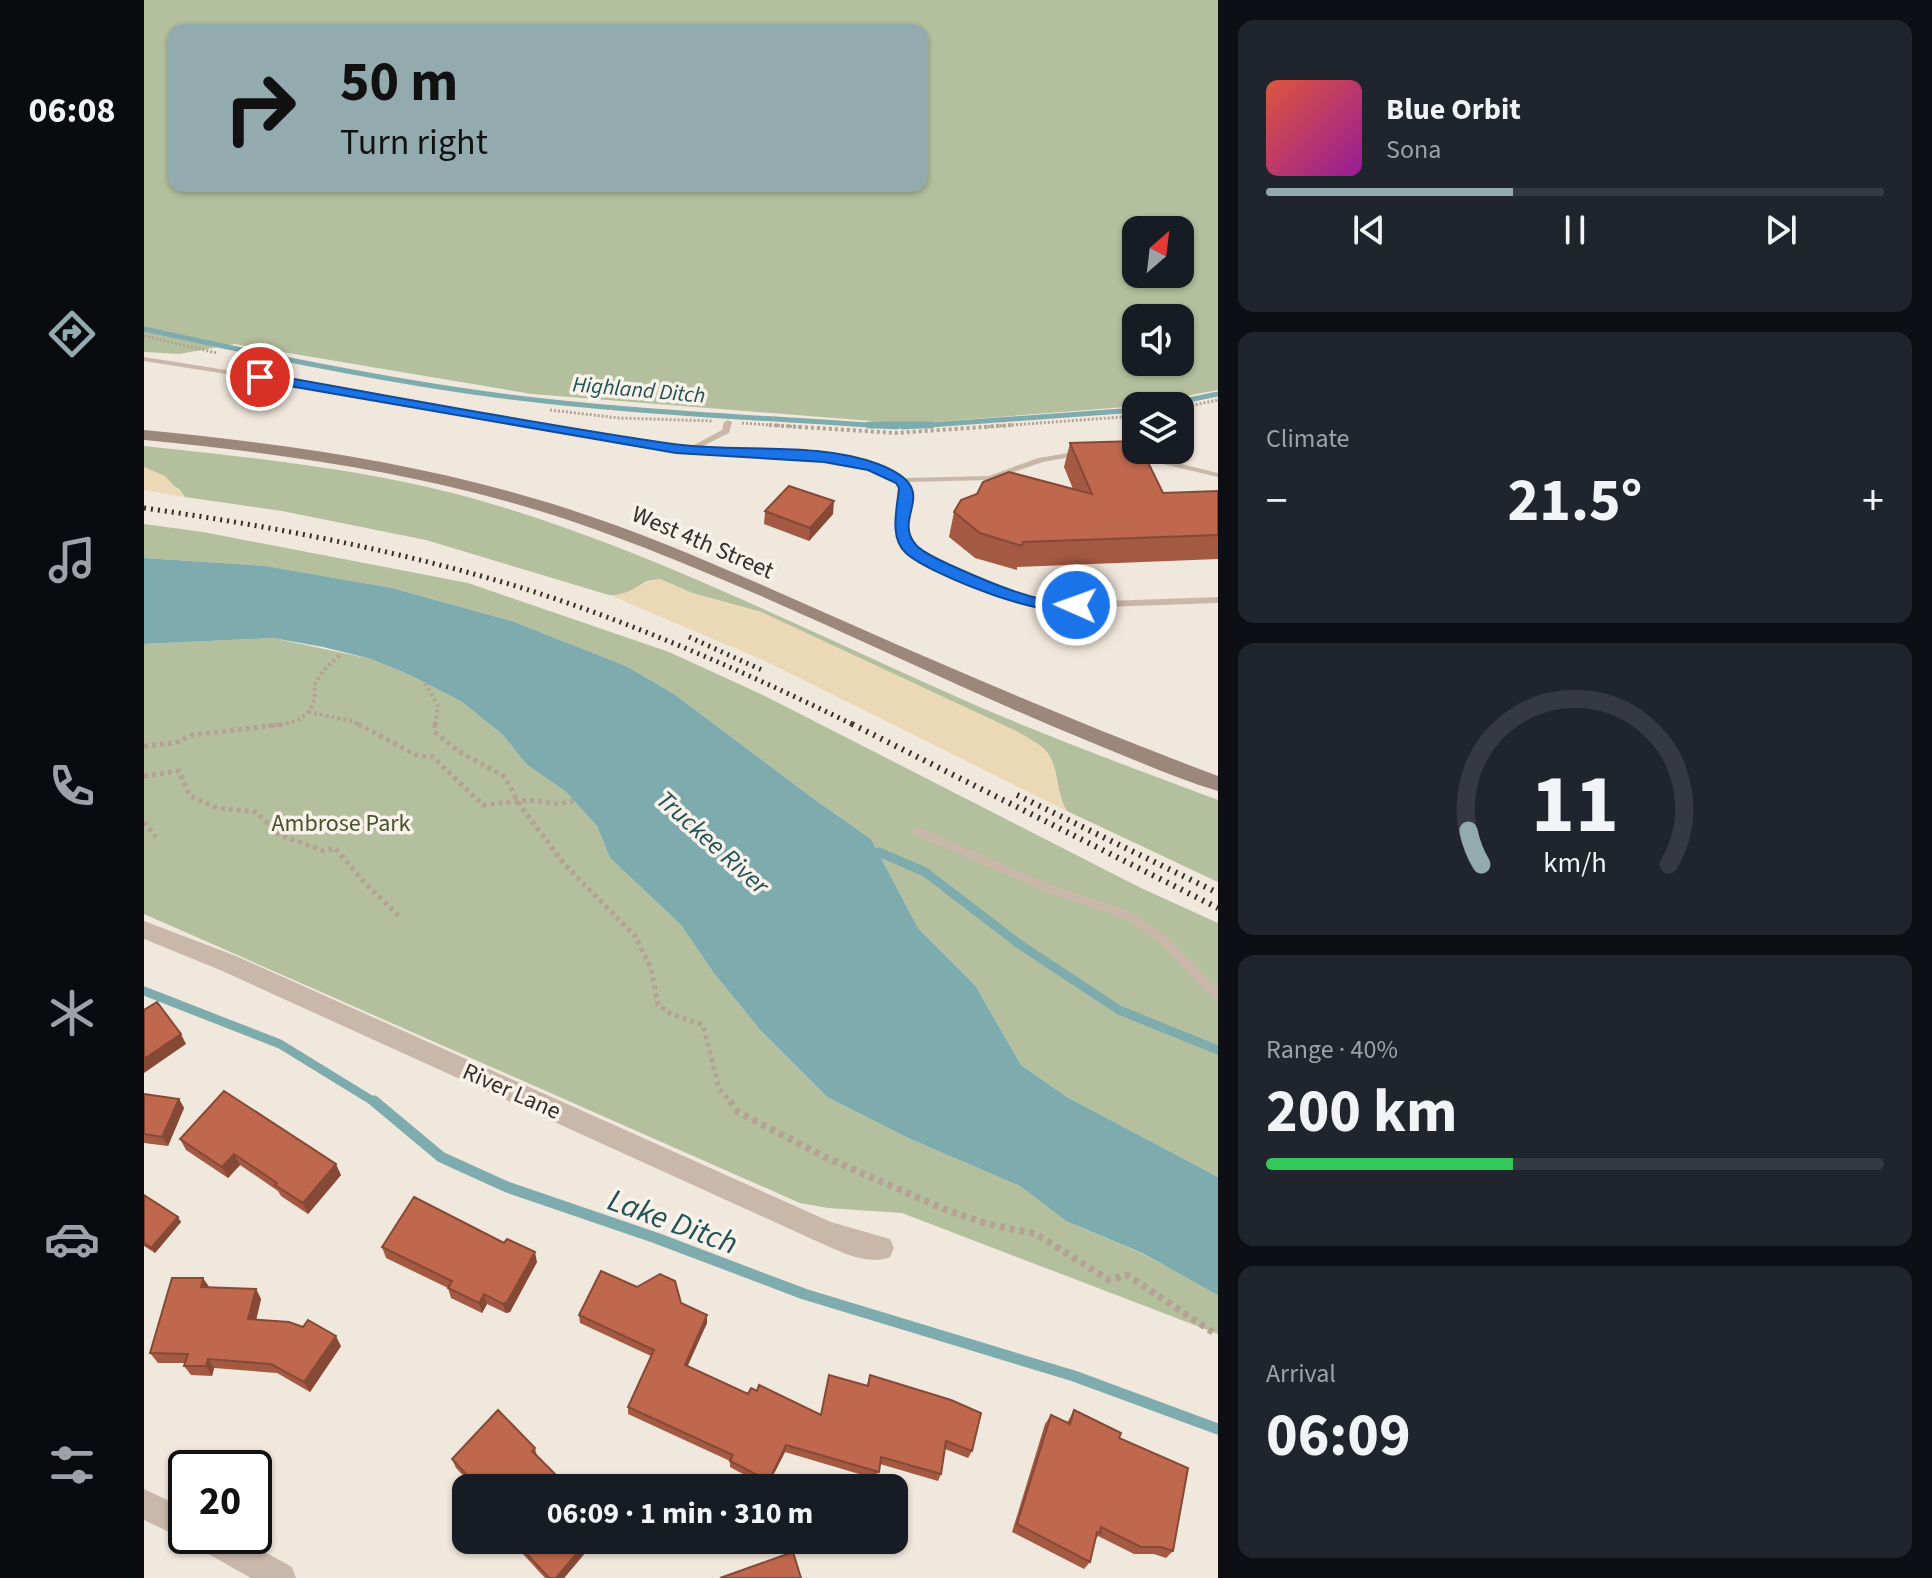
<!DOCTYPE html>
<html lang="en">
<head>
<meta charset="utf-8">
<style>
	:root { --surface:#171b24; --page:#20242c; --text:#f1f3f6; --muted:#9ea1a6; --line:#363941; --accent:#93abae }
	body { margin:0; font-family:"Source Sans 3",sans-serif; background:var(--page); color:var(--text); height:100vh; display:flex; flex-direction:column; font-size:30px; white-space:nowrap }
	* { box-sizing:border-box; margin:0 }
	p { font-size:26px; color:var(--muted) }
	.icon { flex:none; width:44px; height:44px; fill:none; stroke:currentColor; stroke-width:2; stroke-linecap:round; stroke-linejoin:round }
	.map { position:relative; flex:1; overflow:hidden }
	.panel { display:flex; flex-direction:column; gap:20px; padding:20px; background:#0d0f14; width:714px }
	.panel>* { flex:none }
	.banner { position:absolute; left:24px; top:24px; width:760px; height:168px; border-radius:16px; box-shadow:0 2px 6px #0004; background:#93abae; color:#111; overflow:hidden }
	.needle { width:52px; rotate:28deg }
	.fabs { position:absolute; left:978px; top:216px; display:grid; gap:16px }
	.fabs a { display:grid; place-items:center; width:72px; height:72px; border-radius:16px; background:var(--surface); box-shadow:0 2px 6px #0004; font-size:40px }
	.speed { position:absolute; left:24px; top:1450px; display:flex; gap:16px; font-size:40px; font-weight:700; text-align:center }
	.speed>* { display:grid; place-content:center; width:104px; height:104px; border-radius:50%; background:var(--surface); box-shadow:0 2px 6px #0004; line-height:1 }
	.speed .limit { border:4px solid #111; border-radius:12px; background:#fff; color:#111 }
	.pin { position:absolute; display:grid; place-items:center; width:68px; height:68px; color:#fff; margin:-34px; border:4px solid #fff; border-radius:50%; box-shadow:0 2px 8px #0007 }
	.me { position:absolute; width:88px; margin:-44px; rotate:272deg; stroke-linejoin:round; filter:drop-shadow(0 0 6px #0008) }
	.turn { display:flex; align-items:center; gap:28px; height:168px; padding:0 40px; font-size:36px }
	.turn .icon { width:104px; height:104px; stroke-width:2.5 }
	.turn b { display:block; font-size:56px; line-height:68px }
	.big { font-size:60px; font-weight:700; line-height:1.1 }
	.panel .tile { flex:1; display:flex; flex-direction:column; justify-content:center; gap:12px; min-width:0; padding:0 28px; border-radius:16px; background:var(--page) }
	.panel .dial { align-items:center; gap:0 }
	.dial svg { height:208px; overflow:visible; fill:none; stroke:var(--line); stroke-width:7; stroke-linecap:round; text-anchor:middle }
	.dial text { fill:var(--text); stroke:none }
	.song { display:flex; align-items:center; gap:24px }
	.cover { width:96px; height:96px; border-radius:12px; background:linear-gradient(135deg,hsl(10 70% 55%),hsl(300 70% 35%)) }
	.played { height:8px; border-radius:4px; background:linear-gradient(90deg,var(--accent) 40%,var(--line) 40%) }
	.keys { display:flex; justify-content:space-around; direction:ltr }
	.heat { display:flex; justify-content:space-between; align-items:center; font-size:44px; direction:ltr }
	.charge { height:12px; border-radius:6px; background:linear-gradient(90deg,#34c759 40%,var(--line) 0) }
	.trip { position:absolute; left:308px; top:1474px; width:456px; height:80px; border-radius:16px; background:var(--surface); box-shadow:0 2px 6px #0004; font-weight:700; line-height:80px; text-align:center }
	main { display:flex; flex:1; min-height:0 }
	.tabs { display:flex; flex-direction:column; width:144px; justify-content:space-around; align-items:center; background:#090b0e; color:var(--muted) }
	.tabs .icon { width:56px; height:56px }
	.tabs .on { color:var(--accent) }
	.tabs b { font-size:36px; color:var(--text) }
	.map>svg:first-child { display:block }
</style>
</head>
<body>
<main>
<nav class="tabs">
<b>06:08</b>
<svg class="icon on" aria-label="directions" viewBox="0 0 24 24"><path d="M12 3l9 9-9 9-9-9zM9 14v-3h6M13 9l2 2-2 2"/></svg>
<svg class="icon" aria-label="music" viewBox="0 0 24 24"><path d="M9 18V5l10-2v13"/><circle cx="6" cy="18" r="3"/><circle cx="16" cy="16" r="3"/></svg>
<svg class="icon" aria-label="phone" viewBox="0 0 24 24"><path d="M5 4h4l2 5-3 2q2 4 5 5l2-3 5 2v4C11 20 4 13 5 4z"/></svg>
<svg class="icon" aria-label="climate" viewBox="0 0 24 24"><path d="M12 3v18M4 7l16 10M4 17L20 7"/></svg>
<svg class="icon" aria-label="car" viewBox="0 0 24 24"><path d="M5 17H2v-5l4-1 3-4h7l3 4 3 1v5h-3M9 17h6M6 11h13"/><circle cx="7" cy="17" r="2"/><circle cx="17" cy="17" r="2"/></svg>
<svg class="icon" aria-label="filters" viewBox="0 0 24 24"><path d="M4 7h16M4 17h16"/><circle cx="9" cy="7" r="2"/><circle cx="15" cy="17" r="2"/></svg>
</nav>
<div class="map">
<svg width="1074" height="1578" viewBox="0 0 1074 1578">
	<rect width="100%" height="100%" fill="#f1e8dd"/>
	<path fill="#b4bf9e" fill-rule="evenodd" d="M 0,0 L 1074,0 L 1074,390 L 982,407 L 765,424 L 388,394 L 91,344 L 35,354 L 0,352 ZM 30,30 L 778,30 L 778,186 L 30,186 ZM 992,230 L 1036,230 L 1036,274 L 992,274 ZM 1036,318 L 1036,362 L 992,362 L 992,318 Z
		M 0,446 C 120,459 242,471 358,507 C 508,553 650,624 793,688 C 885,730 980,765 1074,800 L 1074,882 L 923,811 C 911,793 916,768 902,751 C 896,744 885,739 876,733 L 617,612 L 548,593 L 516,579 L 503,581 L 478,596 L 465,595 L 282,540 L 138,511 L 41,497 L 35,489 L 0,467 Z
		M 0,524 L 59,532 L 324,583 L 525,652 L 621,696 L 997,888 L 1074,923 L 1074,1177 L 923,1097 L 877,1065 L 831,985 L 774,928 L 727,839 L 670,799 L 530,694 L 482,666 L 368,621 L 248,588 L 122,566 L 0,558 Z
		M 129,638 L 227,659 L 266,675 L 318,702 L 359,735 L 382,764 L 422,792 L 453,826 L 466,858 L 537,925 L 569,972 L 617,1031 L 683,1097 L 764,1138 L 876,1186 L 922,1221 L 997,1253 L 1074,1294 L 1074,1334 L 758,1213 L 684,1208 L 656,1203 L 0,914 L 0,644 Z"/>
	<path fill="#ead8b6" d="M 0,467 L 21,476 L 41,497 L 0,490 Z
		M 516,579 L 548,593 L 617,612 L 876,733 C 884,739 896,744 902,751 C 916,768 911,793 923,811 L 621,661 L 465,595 C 485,596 496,582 516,579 Z"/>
	<path fill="#7eabad" d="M 0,558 L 122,566 L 248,588 L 368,621 L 482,666 L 530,694 L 670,799 L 727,839 L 774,928 L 831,985 L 877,1065 L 923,1097 L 1074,1177 L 1074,1295 L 998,1253 L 922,1221 L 876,1186 L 764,1138 L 683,1097 L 617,1031 L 569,972 L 537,925 L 466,858 L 453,826 L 422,792 L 382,764 L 359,735 L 318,702 L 266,675 L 227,659 L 179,647 L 129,638 L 0,644 Z"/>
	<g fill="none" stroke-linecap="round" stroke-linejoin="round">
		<path stroke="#7eabad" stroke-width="5" d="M 0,329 C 109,353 218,376 329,392 C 469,412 612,417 753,427
			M 1015,406 L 1074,394
			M 759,427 L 992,410"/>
		<path stroke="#7eabad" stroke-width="7" d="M 725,425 L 787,425"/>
		<path stroke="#7eabad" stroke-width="9" d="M 735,852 L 781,872 L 875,944 L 975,1010 L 1074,1050
			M 0,991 L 136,1044 L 232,1103"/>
		<path stroke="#7eabad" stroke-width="11" d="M 230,1101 L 297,1157 L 363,1187 L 512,1238 L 660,1294 L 930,1376 L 1074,1429"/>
		<path stroke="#b4a294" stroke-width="3" stroke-dasharray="2 2" stroke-linecap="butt" d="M 0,336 L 73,353
			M 1036,408 L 1074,400
			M 406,410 L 475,418 L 568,421
			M 598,423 L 656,427
			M 840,427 L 992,416"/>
		<path stroke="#b4a294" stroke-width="4" stroke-dasharray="3 3" stroke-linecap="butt" d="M 625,425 L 752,433 L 868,425
			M 281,683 L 294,706 L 291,726
			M 164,712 L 208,721 L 218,726
			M 124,726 C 143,724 164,722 170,700 C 172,694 169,688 172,682 C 178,670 187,663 197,654"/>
		<path stroke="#b4a294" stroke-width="5" stroke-dasharray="4 4" stroke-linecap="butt" d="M 214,724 L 274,756 L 289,757 L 339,805 L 385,800 L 415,804 L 430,801
			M 291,724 L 290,731 L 314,751 L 361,777 L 375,804 L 421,865 L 491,936 L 507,968 L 514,1005 L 527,1014 L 559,1025 L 575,1088 L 587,1103
			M 0,746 L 31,743 L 48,735 L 141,724
			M 0,776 L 35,771 L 46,796 L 73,808 L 112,812 L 134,834 L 180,851 L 191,848 L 220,882 L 256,917
			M 0,822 L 12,837"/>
		<path stroke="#b4a294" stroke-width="7" stroke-dasharray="5 5" stroke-linecap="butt" d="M 586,1101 L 594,1112 L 681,1157 L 800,1209 L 844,1224 L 892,1234 L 965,1280 L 983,1275 L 1070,1333"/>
		<path fill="#c9b8aa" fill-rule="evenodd" d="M 0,357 L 272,400 L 420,429 L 532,447 L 546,447 L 578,430 L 580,422 L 584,420 L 588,422 L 585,433 L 555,448 L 680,455 L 731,464 L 759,478 L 845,476 L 894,458 L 936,451 L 940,453 L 939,455 L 899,462 L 846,480 L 763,482 L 766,488 L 763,535 L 770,548 L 798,564 L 872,595 L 905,603 L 1074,597 L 1074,603 L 905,609 L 866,599 L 792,568 L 764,552 L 755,535 L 758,488 L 755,481 L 726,468 L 680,459 L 532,451 L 420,433 L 272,404 L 0,361 Z
			M 985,452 L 988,452 L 1074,473 L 1074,477 L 985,456 Z
			M 773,827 L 909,886 L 976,908 L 994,916 L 1023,937 L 1074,989 L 1074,1001 L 1070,999 L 1016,943 L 987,922 L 968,914 L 902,892 L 769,834 L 768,831 L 769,828 Z"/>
		<path fill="#c9b8aa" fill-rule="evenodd" d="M 0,921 L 92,956 L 687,1222 L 746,1239 L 750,1248 L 746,1257 C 722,1267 692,1249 670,1240 L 76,970 L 0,939 Z
			M 0,1489 L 42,1509 L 42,1536 L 92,1536 L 148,1567 L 152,1578 L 107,1578 L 52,1547 L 49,1537 L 42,1540 L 0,1520 Z"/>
		<path fill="#9c877b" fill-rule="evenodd" d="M 0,430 C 132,443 264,461 392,499 C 502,531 606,580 711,626 C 831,679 951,730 1074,776 L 1074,791 C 1030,778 987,758 944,741 C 782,675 626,593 461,533 C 312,478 157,455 0,440 Z"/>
		<path stroke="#362d29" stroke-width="5" stroke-dasharray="2 5" stroke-linecap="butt" d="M 0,508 C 127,526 252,550 375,587 C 491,623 603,673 712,726
			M 545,637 L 618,670"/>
		<path stroke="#362d29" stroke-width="6" stroke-dasharray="2 6" stroke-linecap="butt" d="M 708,724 L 1074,908
			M 873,795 L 1074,893"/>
	</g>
	<path fill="#a45942" d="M 926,443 L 1019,493 L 1074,491 L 1074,559 L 873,567 L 873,570 L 831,558 L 805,537 L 810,512 L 929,489 L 920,467 Z
		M 621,511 L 689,514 L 665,541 L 620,524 Z
		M 0,1094 L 35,1099 L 40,1108 L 24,1146 L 0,1143 Z
		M 36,1139 L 197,1175 L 164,1214 L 137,1196 L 134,1191 L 96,1165 L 84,1178 L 42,1150 Z
		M 0,1195 L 37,1222 L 11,1253 L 0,1246 Z
		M 238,1247 L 393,1262 L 366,1312 L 362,1313 L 343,1304 L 338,1313 L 307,1298 L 304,1288 L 242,1258 Z
		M 493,1287 L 537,1303 L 563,1315 L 563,1323 L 543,1366 L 604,1394 L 613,1391 L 677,1415 L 723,1385 L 726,1375 L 828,1451 L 824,1458 L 801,1449 L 797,1474 L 794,1481 L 736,1464 L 732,1479 L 641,1452 L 623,1487 L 586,1467 L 586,1461 L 484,1414 L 484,1407 L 507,1356 L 436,1323 L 435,1315 Z
		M 65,1288 L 112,1289 L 117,1299 L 112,1320 L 197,1346 L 166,1392 L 133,1373 L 70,1368 L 68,1376 L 47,1375 L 40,1366 L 41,1363 L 14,1363 L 6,1353 Z
		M 930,1410 L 975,1438 L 1029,1551 L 1022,1558 L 1010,1554 L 990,1554 L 954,1536 L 952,1539 L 946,1562 L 940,1569 L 868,1532 L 901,1424 L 907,1415 L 923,1423 Z
		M 391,1448 L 393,1456 L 412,1475 L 414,1483 L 411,1485 L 414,1488 L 331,1488 L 312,1468 L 308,1459 Z
		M 366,1540 L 452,1540 L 420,1578 L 401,1578 Z"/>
	<path fill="#864936" d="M 690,501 L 689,514 L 665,541 L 666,528 Z
		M 37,1034 L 42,1044 L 0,1073 L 0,1059 Z
		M 35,1099 L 40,1108 L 24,1146 L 18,1137 Z
		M 90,1154 L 96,1165 L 84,1178 L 78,1167 Z
		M 192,1164 L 197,1175 L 164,1214 L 159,1203 Z
		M 34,1217 L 37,1222 L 11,1253 L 7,1248 Z
		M 391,1252 L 393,1262 L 366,1312 L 362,1313 L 359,1304 Z
		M 59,1278 L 66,1288 L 57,1287 Z
		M 112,1289 L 117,1299 L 110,1329 L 104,1319 Z
		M 340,1294 L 343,1304 L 338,1313 L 335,1303 Z
		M 563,1315 L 563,1323 L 541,1372 L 541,1365 Z
		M 192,1336 L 197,1346 L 166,1392 L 160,1382 Z
		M 64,1359 L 70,1368 L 68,1376 L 62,1366 Z
		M 642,1445 L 641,1452 L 623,1487 L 625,1481 Z
		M 412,1475 L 414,1483 L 409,1488 L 407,1480 Z
		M 444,1540 L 452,1540 L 420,1578 L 412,1578 Z"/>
	<path fill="#bf684d" stroke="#864936" stroke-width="2" d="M 992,441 L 992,450 L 998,450 L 1019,493 L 1074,491 L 1074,535 L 879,542 L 878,546 L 836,533 L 810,512 L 817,500 L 833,494 L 839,482 L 865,472 L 948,494 L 926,443 Z
		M 645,486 L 690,501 L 666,528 L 621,511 Z
		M 13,1002 L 37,1034 L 0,1059 L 0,1010 Z
		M 80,1091 L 192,1164 L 159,1203 L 131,1185 L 133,1183 L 90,1154 L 78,1167 L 36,1139 Z
		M 0,1094 L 35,1099 L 18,1137 L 0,1134 Z
		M 0,1195 L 34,1217 L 7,1248 L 0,1243 Z
		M 270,1197 L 360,1243 L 363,1239 L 391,1252 L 363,1302 L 359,1304 L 340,1294 L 335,1303 L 304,1288 L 308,1281 L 238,1247 Z
		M 457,1271 L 493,1287 L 516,1274 L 531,1281 L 537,1303 L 563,1315 L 541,1365 L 604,1394 L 607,1388 L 613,1391 L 615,1385 L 677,1415 L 685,1375 L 724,1386 L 726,1375 L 807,1400 L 837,1413 L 828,1451 L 802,1441 L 797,1474 L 737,1457 L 735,1472 L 642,1445 L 625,1481 L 586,1461 L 589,1455 L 484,1407 L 510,1350 L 435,1315 Z
		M 28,1278 L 59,1278 L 57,1287 L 112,1289 L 104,1319 L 145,1322 L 159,1327 L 164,1320 L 192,1336 L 160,1382 L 127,1364 L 64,1359 L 62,1366 L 40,1366 L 44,1354 L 6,1353 Z
		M 354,1410 L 391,1448 L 388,1451 L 412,1475 L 407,1480 L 414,1488 L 335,1488 L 308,1459 Z
		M 930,1410 L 977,1433 L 975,1438 L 1044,1468 L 1029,1551 L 1017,1547 L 997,1547 L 957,1527 L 956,1533 L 953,1532 L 946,1562 L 873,1524 L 907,1415 L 926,1424 Z
		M 370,1540 L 444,1540 L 412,1578 L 405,1578 Z
		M 649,1552 L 657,1578 L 576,1578 Z"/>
	<path fill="#1a73e8" stroke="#114b97" stroke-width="2" d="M 116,373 C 253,397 391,424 529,444 C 594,453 673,441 734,464 C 802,490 746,515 772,545 C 779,553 794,559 804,564 C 835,578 867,592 900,600 C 913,603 931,595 940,605 C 918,628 784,574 762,553 C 745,538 753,509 755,488 L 752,483 L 724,470 L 680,462 L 532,453 L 111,380 L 109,377 Z"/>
	<g text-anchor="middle" stroke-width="7" stroke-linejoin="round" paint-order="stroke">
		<g font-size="22" font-style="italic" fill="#215256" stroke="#f9f2ea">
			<text transform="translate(495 389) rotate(5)" y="8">Highland Ditch</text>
		</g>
		<g font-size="24" fill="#362d29" stroke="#f9f2ea">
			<text transform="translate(559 542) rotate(23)" y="8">West 4th Street</text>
			<text transform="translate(368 1091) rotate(24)" y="8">River Lane</text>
		</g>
		<g font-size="24" fill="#46532e" stroke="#f9f2ea">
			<text x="197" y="831">Ambrose Park</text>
		</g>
		<g font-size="26" font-style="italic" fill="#215256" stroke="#f9f2ea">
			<text transform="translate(569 842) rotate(42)" y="9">Truckee River</text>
		</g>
		<g font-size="32" font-style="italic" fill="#215256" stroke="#f9f2ea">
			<text transform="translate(529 1221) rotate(20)" y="11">Lake Ditch</text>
		</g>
	</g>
</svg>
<div class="fabs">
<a><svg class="needle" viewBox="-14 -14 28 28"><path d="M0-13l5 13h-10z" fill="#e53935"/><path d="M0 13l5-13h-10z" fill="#9ea1a6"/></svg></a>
<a><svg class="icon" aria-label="sound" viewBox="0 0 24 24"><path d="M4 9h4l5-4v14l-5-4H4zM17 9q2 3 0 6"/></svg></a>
<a><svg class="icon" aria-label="layers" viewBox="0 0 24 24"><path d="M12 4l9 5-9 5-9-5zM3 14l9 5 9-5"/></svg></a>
</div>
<div class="speed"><div class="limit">20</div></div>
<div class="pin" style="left:116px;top:377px;background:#d93025"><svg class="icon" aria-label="arrive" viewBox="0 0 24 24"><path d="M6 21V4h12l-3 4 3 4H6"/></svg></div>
<svg class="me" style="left:932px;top:605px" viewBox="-20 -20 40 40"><circle r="17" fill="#1a73e8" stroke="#fff" stroke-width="3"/><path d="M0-11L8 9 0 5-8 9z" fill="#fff"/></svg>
<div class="trip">06:09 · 1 min · 310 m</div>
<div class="banner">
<div class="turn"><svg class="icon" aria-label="right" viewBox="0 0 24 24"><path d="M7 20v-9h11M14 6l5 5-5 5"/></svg><div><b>50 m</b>Turn right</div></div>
</div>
</div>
<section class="panel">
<div class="tile">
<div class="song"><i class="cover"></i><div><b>Blue Orbit</b><p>Sona</p></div></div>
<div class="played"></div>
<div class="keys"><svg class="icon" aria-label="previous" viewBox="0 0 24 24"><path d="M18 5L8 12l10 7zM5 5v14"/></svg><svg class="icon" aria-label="pause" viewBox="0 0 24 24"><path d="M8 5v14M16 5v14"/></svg><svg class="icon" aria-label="next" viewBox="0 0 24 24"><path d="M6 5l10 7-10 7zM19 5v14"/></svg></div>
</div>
<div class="tile"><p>Climate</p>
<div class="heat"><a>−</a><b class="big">21.5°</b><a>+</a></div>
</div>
<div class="tile dial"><svg viewBox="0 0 100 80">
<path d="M14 69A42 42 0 1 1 86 69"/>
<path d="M14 69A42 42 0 0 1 9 56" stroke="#93abae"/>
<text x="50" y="56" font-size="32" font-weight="700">11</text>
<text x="50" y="72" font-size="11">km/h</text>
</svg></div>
<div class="tile"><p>Range · 40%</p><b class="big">200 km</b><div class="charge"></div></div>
<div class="tile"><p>Arrival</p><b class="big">06:09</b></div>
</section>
</main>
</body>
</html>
